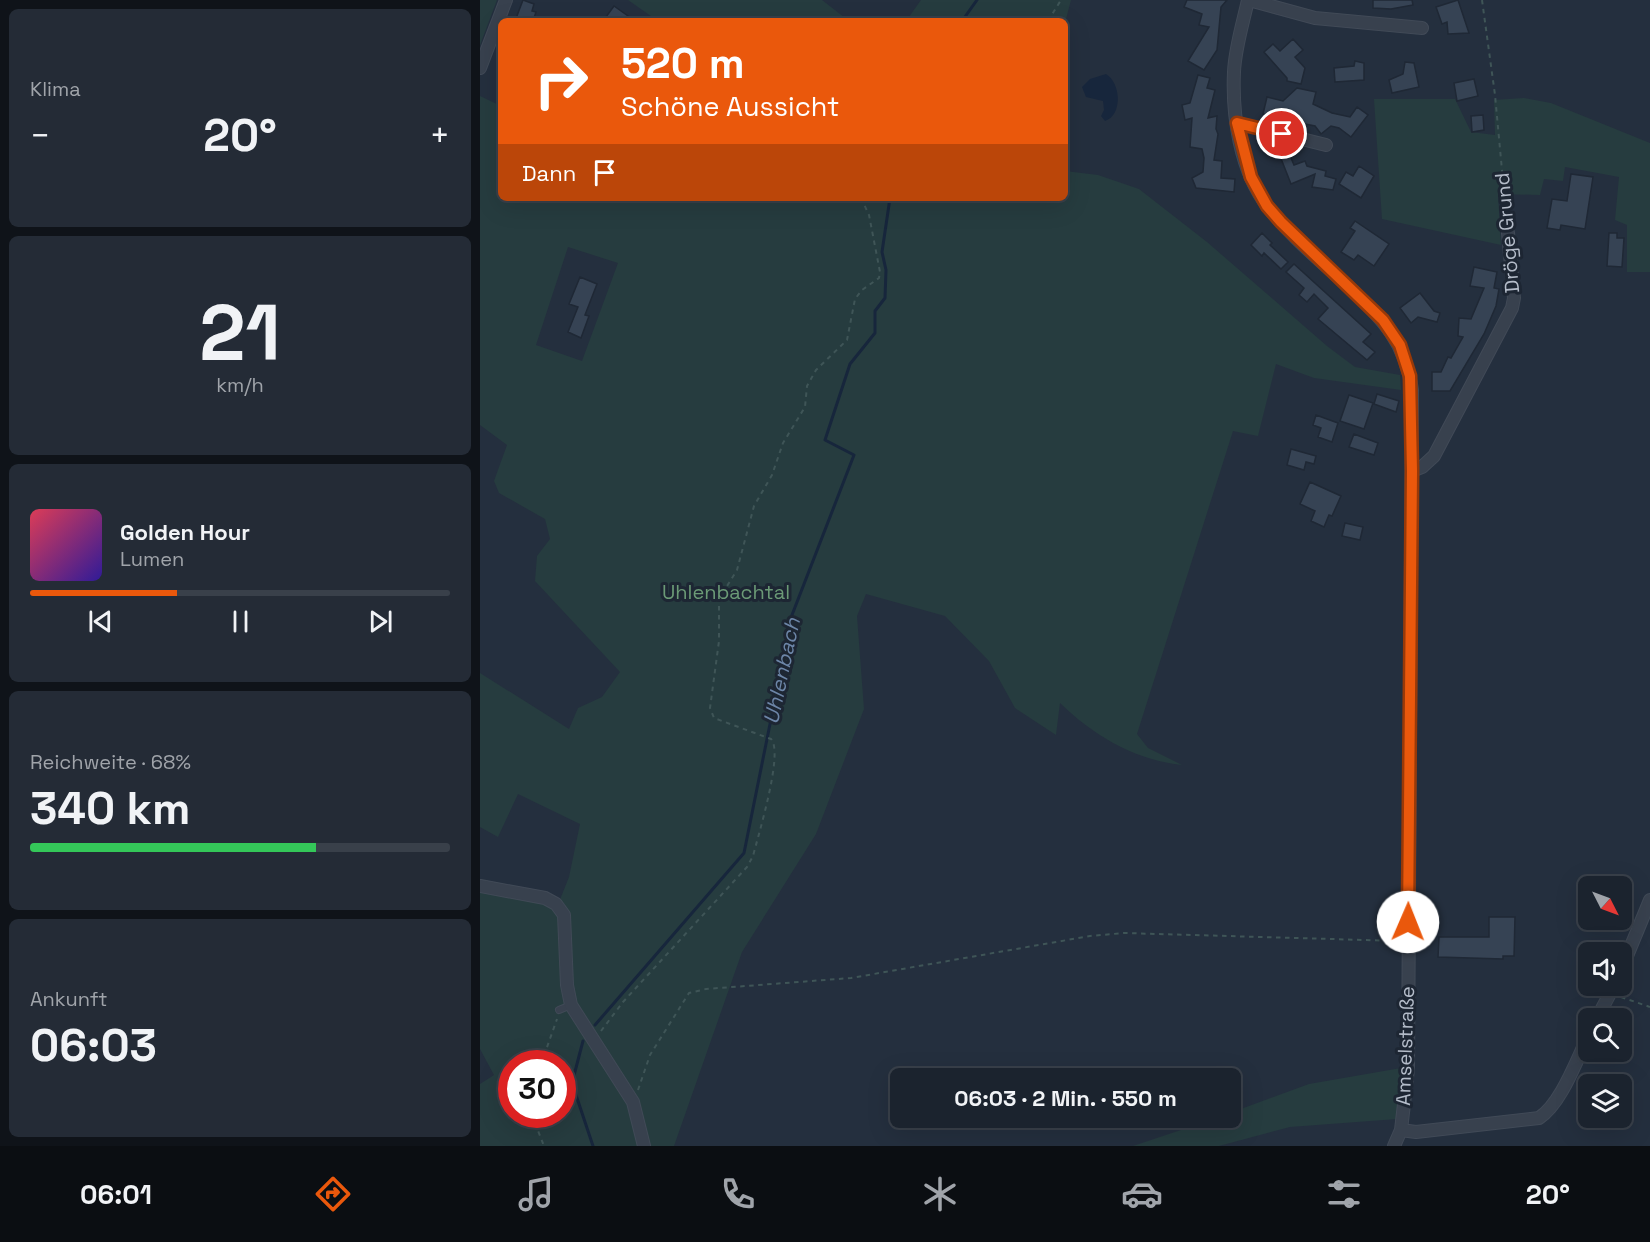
<!DOCTYPE html>
<html lang="de">
<head>
<meta charset="utf-8">
<style>
	:root { --surface:#1b232e; --page:#242b36; --text:#f1f3f6; --muted:#a0a4aa; --line:#39404a; --accent:#ea580c }
	body { margin:0; font-family:"Space Grotesk",sans-serif; background:var(--page); color:var(--text); height:100vh; display:flex; flex-direction:column; font-size:22px; white-space:nowrap }
	* { box-sizing:border-box; margin:0 }
	p { font-size:20px; color:var(--muted) }
	.icon { flex:none; width:33px; height:33px; fill:none; stroke:currentColor; stroke-width:2; stroke-linecap:round; stroke-linejoin:round }
	.map { position:relative; flex:1; overflow:hidden }
	.side { display:flex; flex-direction:column; gap:9px; padding:9px; background:#0f1319; width:480px }
	.side>* { flex:none }
	.guide { position:absolute; left:18px; top:18px; width:570px; height:183px; border-radius:9px; box-shadow:0 6px 24px #0002,0 0 0 2px var(--line); background:#ea580c; color:#fff; overflow:hidden }
	.needle { width:39px; rotate:132deg }
	.buttons { position:absolute; left:1098px; top:876px; display:grid; gap:12px }
	.buttons a { display:grid; place-items:center; width:54px; height:54px; border-radius:9px; background:var(--surface); box-shadow:0 6px 24px #0002,0 0 0 2px var(--line); font-size:30px }
	.speed { position:absolute; left:18px; top:1050px; display:flex; gap:12px; font-size:30px; font-weight:700; text-align:center }
	.speed>* { display:grid; place-content:center; width:78px; height:78px; border-radius:50%; background:var(--surface); box-shadow:0 6px 24px #0002,0 0 0 2px var(--line); line-height:1 }
	.speed .limit { border:9px solid #d22; background:#fff; color:#111 }
	.pin { position:absolute; display:grid; place-items:center; width:51px; height:51px; color:#fff; margin:-26px; border:3px solid #fff; border-radius:50%; box-shadow:0 2px 6px #0007 }
	.me { position:absolute; width:66px; margin:-33px; rotate:1deg; stroke-linejoin:round; filter:drop-shadow(0 0 4px #0008) }
	.turn { display:flex; align-items:center; gap:21px; height:126px; padding:0 24px; font-size:27px }
	.turn .icon { width:78px; height:78px; stroke-width:2.5 }
	.turn b { display:block; font-size:42px; line-height:51px }
	.then { display:flex; align-items:center; height:57px; padding:0 24px; background:#0003; gap:12px; font-size:22px }
	.big { font-size:45px; font-weight:600; line-height:1.1 }
	.side .tile { flex:1; display:flex; flex-direction:column; justify-content:center; gap:9px; min-width:0; padding:0 21px; border-radius:9px; background:var(--page) }
	.side .dial { align-items:center; gap:0 }
	.dial b { font-size:78px; line-height:1 }
	.song { display:flex; align-items:center; gap:18px }
	.cover { width:72px; height:72px; border-radius:9px; background:linear-gradient(135deg,hsl(350 70% 55%),hsl(250 70% 35%)) }
	.played { height:6px; border-radius:3px; background:linear-gradient(90deg,var(--accent) 35%,var(--line) 35%) }
	.keys { display:flex; justify-content:space-around; direction:ltr }
	.heat { display:flex; justify-content:space-between; align-items:center; font-size:33px; direction:ltr }
	.charge { height:9px; border-radius:4px; background:linear-gradient(90deg,#34c759 68%,var(--line) 0) }
	.trip { position:absolute; left:410px; top:1068px; width:351px; height:60px; border-radius:9px; background:var(--surface); box-shadow:0 6px 24px #0002,0 0 0 2px var(--line); font-weight:600; line-height:60px; text-align:center }
	.dock { display:flex; height:96px; justify-content:space-around; align-items:center; background:#0b0e12; color:var(--muted) }
	.dock .icon { width:42px; height:42px }
	.dock .active { color:var(--accent) }
	.dock b { font-size:27px; color:var(--text) }
	main { display:flex; flex:1; min-height:0 }
	.map>svg:first-child { display:block }
</style>
</head>
<body>
<main>
<section class="side">
<div class="tile"><p>Klima</p>
<div class="heat"><a>−</a><b class="big">20°</b><a>+</a></div>
</div>
<div class="tile dial"><b>21</b><p>km/h</p></div>
<div class="tile">
<div class="song"><i class="cover"></i><div><b>Golden Hour</b><p>Lumen</p></div></div>
<div class="played"></div>
<div class="keys"><svg class="icon" aria-label="previous" viewBox="0 0 24 24"><path d="M18 5L8 12l10 7zM5 5v14"/></svg><svg class="icon" aria-label="pause" viewBox="0 0 24 24"><path d="M8 5v14M16 5v14"/></svg><svg class="icon" aria-label="next" viewBox="0 0 24 24"><path d="M6 5l10 7-10 7zM19 5v14"/></svg></div>
</div>
<div class="tile"><p>Reichweite · 68%</p><b class="big">340 km</b><div class="charge"></div></div>
<div class="tile"><p>Ankunft</p><b class="big">06:03</b></div>
</section>
<div class="map">
<svg width="1170" height="1146" viewBox="0 0 1170 1146">
	<rect width="100%" height="100%" fill="#242f3e"/>
	<path fill="#263c3f" fill-rule="evenodd" d="M 0,0 L 17,0 L 0,45 Z
		M 148,0 L 342,0 L 369,21 L 178,21 Z
		M 441,0 L 591,0 L 585,23 L 585,21 L 426,21 Z
		M 0,96 L 21,106 L 21,198 L 585,198 L 585,171 L 618,175 L 659,189 L 727,242 L 847,346 L 875,367 L 920,375 L 921,390 L 834,378 L 796,364 L 778,436 L 753,431 L 657,734 L 668,748 L 702,765 C 655,760 614,736 580,703 L 576,735 L 535,708 L 509,661 L 465,616 L 386,594 L 377,616 L 384,709 L 336,834 L 262,952 L 194,1146 L 0,1146 L 0,1084 L 14,1075 L 0,1049 L 0,890 L 79,902 L 89,877 L 100,824 L 38,794 L 18,837 L 0,827 L 0,673 L 89,729 L 98,708 L 122,697 L 140,672 L 55,581 L 57,556 L 70,539 L 65,519 L 19,493 L 14,481 L 27,445 L 0,425 ZM 88,247 L 138,263 L 102,361 L 56,345 ZM 32,1064 L 82,1064 L 82,1114 L 32,1114 Z
		M 1044,98 L 1071,103 L 1170,143 L 1170,272 L 1147,272 L 1147,225 L 1135,220 L 1139,177 L 1085,167 L 1083,181 L 1064,179 L 1060,195 L 1018,194 L 1021,245 L 902,219 L 894,99 L 975,99 L 991,132 L 1015,135 L 1014,100 Z
		M 921,1068 L 917,1119 L 810,1127 L 739,1146 L 653,1146 L 737,1118 L 750,1118 L 750,1113 L 829,1084 Z"/>
	<path fill="#17263c" d="M 626,74 C 641,83 643,115 625,121 L 621,116 L 624,110 L 623,101 L 606,97 L 602,87 L 610,79 Z"/>
	<g fill="none" stroke-linecap="round" stroke-linejoin="round">
		<path stroke="#17263c" stroke-width="3" d="M 482,21 L 497,0
			M 115,1025 L 264,853 L 312,615 L 374,455 L 345,440 L 370,364 L 395,333 L 395,311 L 405,298 L 406,270 L 402,252 L 410,198
			M 103,1041 L 92,1083 L 113,1146"/>
	</g>
	<path fill="#364354" stroke="#1f2835" stroke-width="1.5" d="M 43,0 L 54,4 L 52,11 L 56,12 L 53,21 L 35,21 Z
		M 707,0 L 747,0 L 741,7 L 737,50 L 724,70 L 708,61 L 729,27 L 719,25 L 722,14 L 704,7 Z
		M 893,0 L 932,0 L 933,5 L 911,9 L 893,8 Z
		M 978,0 L 989,33 L 968,34 L 967,22 L 962,24 L 956,7 Z
		M 134,6 L 155,21 L 123,21 Z
		M 813,39 L 823,50 L 815,57 L 825,68 L 821,84 L 807,81 L 807,78 L 784,52 L 793,44 L 800,51 Z
		M 875,61 L 884,63 L 884,80 L 855,82 L 854,68 L 874,66 Z
		M 925,62 L 934,63 L 939,87 L 912,93 L 909,80 L 923,74 Z
		M 718,75 L 730,78 L 727,88 L 735,90 L 728,118 L 737,116 L 736,129 L 738,134 L 734,160 L 742,161 L 741,178 L 755,179 L 754,192 L 716,188 L 712,178 L 723,172 L 724,158 L 722,149 L 710,147 L 712,118 L 705,120 L 702,105 L 710,103 Z
		M 994,79 L 998,96 L 977,101 L 974,83 Z
		M 817,88 L 836,92 L 833,104 L 852,113 L 870,117 L 877,107 L 888,115 L 871,137 L 859,128 L 851,126 L 841,134 L 835,126 L 810,121 L 808,122 L 806,120 L 783,114 L 787,97 L 803,101 Z
		M 1003,115 L 1004,130 L 992,132 L 991,116 Z
		M 809,153 L 814,165 L 825,161 L 827,166 L 846,171 L 845,176 L 856,179 L 853,190 L 832,187 L 835,174 L 811,184 L 800,156 Z
		M 879,166 L 894,176 L 881,198 L 859,184 L 866,172 L 873,176 Z
		M 1091,174 L 1113,177 L 1105,229 L 1081,225 L 1080,230 L 1067,228 L 1072,199 L 1087,201 Z
		M 875,221 L 909,244 L 894,266 L 878,255 L 874,260 L 861,252 L 875,231 L 870,228 Z
		M 782,233 L 792,243 L 790,245 L 808,262 L 801,269 L 784,253 L 782,256 L 771,245 Z
		M 1129,233 L 1137,233 L 1137,238 L 1144,238 L 1142,267 L 1127,266 Z
		M 814,264 L 891,334 L 883,342 L 895,352 L 887,360 L 838,319 L 848,308 L 834,294 L 827,302 L 819,295 L 824,288 L 806,272 Z
		M 994,267 L 1017,272 L 1014,288 L 1019,289 L 1016,306 L 1004,334 L 970,391 L 952,391 L 952,372 L 961,372 L 968,357 L 971,358 L 983,337 L 978,336 L 979,318 L 991,319 L 1004,288 L 990,286 Z
		M 100,277 L 117,284 L 105,315 L 109,316 L 101,338 L 88,332 L 98,307 L 89,304 Z
		M 940,293 L 954,311 L 960,313 L 957,322 L 938,317 L 931,323 L 920,308 Z
		M 897,394 L 919,401 L 916,412 L 894,404 Z
		M 869,395 L 893,403 L 884,429 L 860,421 Z
		M 836,415 L 858,423 L 852,442 L 838,437 L 841,428 L 833,425 Z
		M 874,434 L 898,443 L 894,455 L 869,447 Z
		M 811,449 L 836,456 L 834,464 L 826,462 L 824,470 L 807,465 Z
		M 830,482 L 861,496 L 852,516 L 849,515 L 844,527 L 831,521 L 835,511 L 820,504 Z
		M 865,523 L 883,527 L 880,540 L 862,536 Z
		M 1009,917 L 1035,917 L 1034,956 L 1023,956 L 1023,959 L 958,957 L 959,937 L 1009,937 Z"/>
	<g fill="none" stroke-linecap="round" stroke-linejoin="round">
		<g stroke="#414a57" stroke-width="8">
			<path id="service" d="M 79,1010 L 91,1005"/>
		</g>
		<g stroke="#414a57" stroke-width="14">
			<path id="minor" d="M 768,0 C 763,23 755,48 754,72 C 752,116 760,171 788,207 C 811,237 842,262 869,287 C 903,320 925,341 932,390 L 928,1069 L 921,1130 L 914,1146
				M 769,0 L 835,18 L 942,28
				M 0,68 L 26,0
				M 757,123 L 846,145
				M 932,471 L 942,467 L 954,456 L 1032,308 L 1034,298 L 1028,233
				M 0,886 L 65,898 L 76,904 L 84,915 L 87,985 L 91,1005 L 153,1102 L 164,1146
				M 1142,968 L 1170,900
				M 1117,1018 L 1134,986
				M 921,1130 L 936,1132 L 1059,1118 C 1081,1104 1096,1061 1108,1037"/>
		</g>
		<path stroke="#3f5557" stroke-width="2" stroke-dasharray="4.5 4.5" stroke-linecap="butt" d="M 1002,0 L 1015,95 L 1027,224
			M 493,21 L 500,21
			M 568,21 L 581,0
			M 1141,997 L 1170,1007
			M 121,1031 L 143,1002 L 267,867 L 273,856 C 278,836 304,752 291,739 L 234,718 L 230,708 L 239,641 L 239,599 L 257,570 L 274,506 L 292,475 L 303,443 L 325,407 L 327,386 L 336,370 L 367,340 L 375,299 L 382,290 L 399,278 L 400,272 L 389,215 L 381,198
			M 61,1064 L 77,1019
			M 158,1090 L 170,1055 L 209,993 L 226,989 L 371,978 L 610,936 L 644,933 L 919,941
			M 55,1114 L 55,1123 L 64,1146"/>
		<use href="#service" stroke="#38414e" stroke-width="6"/>
		<use href="#minor" stroke="#38414e" stroke-width="12"/>
	</g>
	<g fill="none" stroke-linecap="round" stroke-linejoin="round">
		<g stroke="#983908" stroke-width="15">
			<path id="route" d="M 802,134 L 757,123 L 771,177 L 787,206 L 801,222 L 903,320 L 920,345 L 930,376 L 932,471 L 928,922"/>
		</g>
		<use href="#route" stroke="#ea580c" stroke-width="10"/>
	</g>
	<g text-anchor="middle" stroke-width="6" stroke-linejoin="round" paint-order="stroke">
		<g font-size="20" fill="#b4bcc9" stroke="#1d2633">
			<text transform="translate(1027 233) rotate(-95)" y="7">Dröge Grund</text>
			<text transform="translate(925 1046) rotate(-88)" y="7">Amselstraße</text>
		</g>
		<g font-size="20" fill="#6b9a76" stroke="#1d2633">
			<text x="246" y="599">Uhlenbachtal</text>
		</g>
		<g font-size="21" font-style="italic" fill="#6d86a8" stroke="#1d2633">
			<text transform="translate(302 671) rotate(-78)" y="7">Uhlenbach</text>
		</g>
	</g>
</svg>
<div class="buttons">
<a><svg class="needle" viewBox="-14 -14 28 28"><path d="M0-13l5 13h-10z" fill="#e53935"/><path d="M0 13l5-13h-10z" fill="#a0a4aa"/></svg></a>
<a><svg class="icon" aria-label="sound" viewBox="0 0 24 24"><path d="M4 9h4l5-4v14l-5-4H4zM17 9q2 3 0 6"/></svg></a>
<a><svg class="icon" aria-label="search" viewBox="0 0 24 24"><circle cx="10" cy="10" r="6"/><path d="M15 15l6 6"/></svg></a>
<a><svg class="icon" aria-label="layers" viewBox="0 0 24 24"><path d="M12 4l9 5-9 5-9-5zM3 14l9 5 9-5"/></svg></a>
</div>
<div class="speed"><div class="limit">30</div></div>
<div class="pin" style="left:802px;top:134px;background:#d93025"><svg class="icon" aria-label="arrive" viewBox="0 0 24 24"><path d="M6 21V4h12l-3 4 3 4H6"/></svg></div>
<svg class="me" style="left:928px;top:922px" viewBox="-20 -20 40 40"><circle r="19" fill="#fff"/><path d="M0-13L10 11 0 6-10 11z" fill="#ea580c"/></svg>
<div class="trip">06:03 · 2 Min. · 550 m</div>
<div class="guide">
<div class="turn"><svg class="icon" aria-label="right" viewBox="0 0 24 24"><path d="M7 20v-9h11M14 6l5 5-5 5"/></svg><div><b>520 m</b>Schöne Aussicht</div></div>
<div class="then">Dann<svg class="icon" aria-label="arrive" viewBox="0 0 24 24"><path d="M6 21V4h12l-3 4 3 4H6"/></svg></div>
</div>
</div>
</main>
<nav class="dock">
<b>06:01</b>
<svg class="icon active" aria-label="directions" viewBox="0 0 24 24"><path d="M12 3l9 9-9 9-9-9zM9 14v-3h6M13 9l2 2-2 2"/></svg>
<svg class="icon" aria-label="music" viewBox="0 0 24 24"><path d="M9 18V5l10-2v13"/><circle cx="6" cy="18" r="3"/><circle cx="16" cy="16" r="3"/></svg>
<svg class="icon" aria-label="phone" viewBox="0 0 24 24"><path d="M5 4h4l2 5-3 2q2 4 5 5l2-3 5 2v4C11 20 4 13 5 4z"/></svg>
<svg class="icon" aria-label="climate" viewBox="0 0 24 24"><path d="M12 3v18M4 7l16 10M4 17L20 7"/></svg>
<svg class="icon" aria-label="car" viewBox="0 0 24 24"><path d="M5 17H2v-5l4-1 3-4h7l3 4 3 1v5h-3M9 17h6M6 11h13"/><circle cx="7" cy="17" r="2"/><circle cx="17" cy="17" r="2"/></svg>
<svg class="icon" aria-label="filters" viewBox="0 0 24 24"><path d="M4 7h16M4 17h16"/><circle cx="9" cy="7" r="2"/><circle cx="15" cy="17" r="2"/></svg>
<b>20°</b>
</nav>
</body>
</html>
